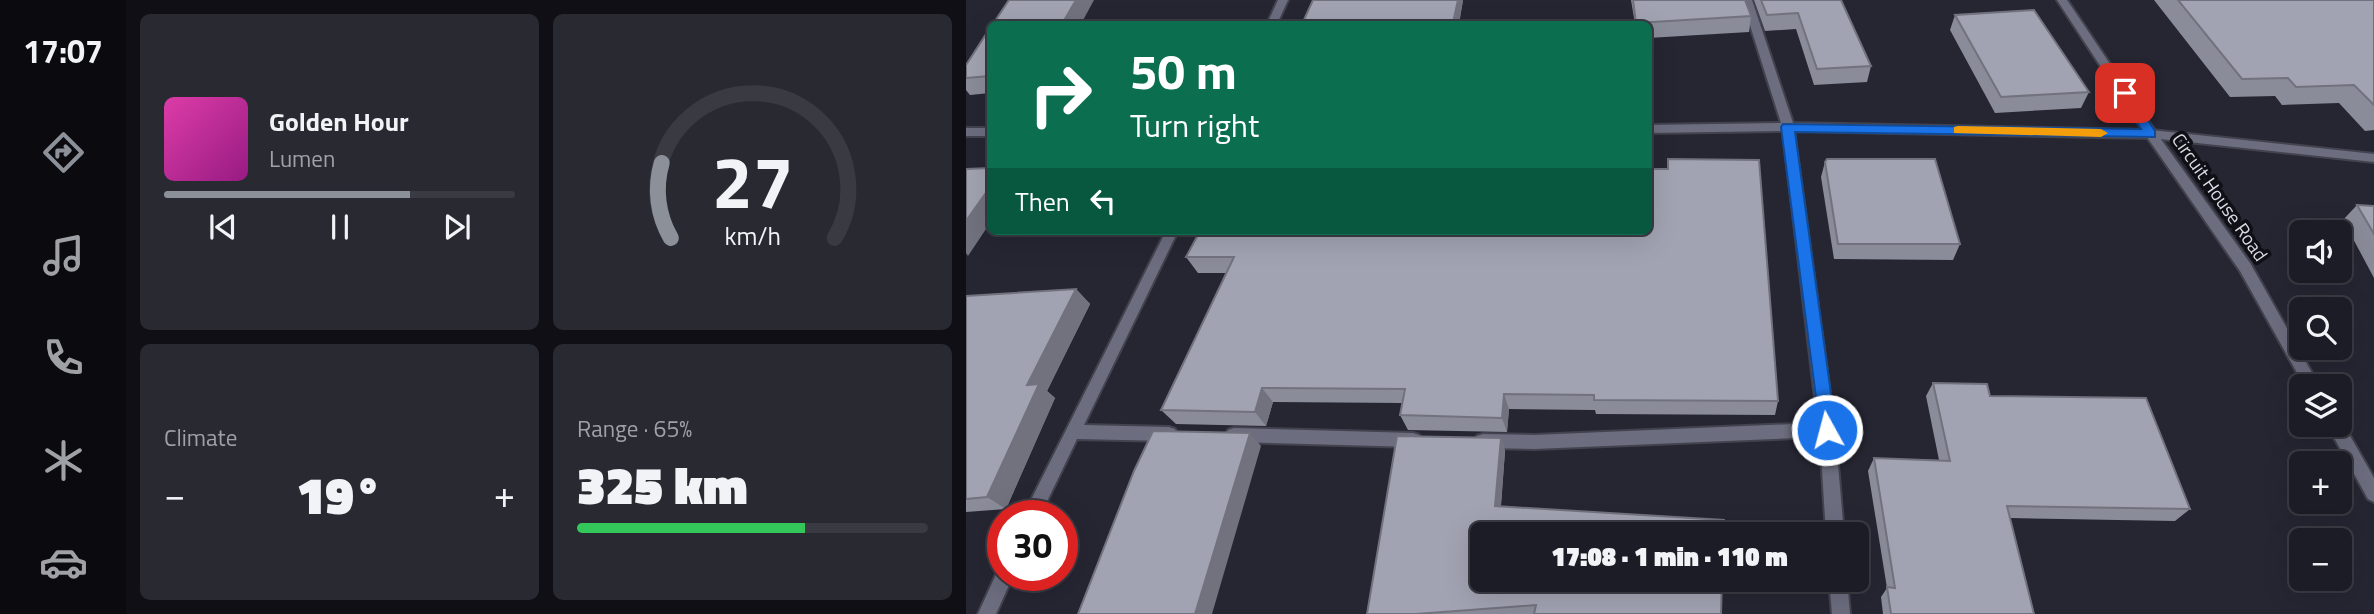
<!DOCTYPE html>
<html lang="en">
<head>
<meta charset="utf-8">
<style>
	:root { --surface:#1c1c26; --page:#292932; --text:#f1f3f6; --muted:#a0a1a7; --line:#3a3a43; --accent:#8c9099 }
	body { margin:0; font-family:"Titillium Web",sans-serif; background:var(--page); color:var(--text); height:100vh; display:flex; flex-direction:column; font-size:26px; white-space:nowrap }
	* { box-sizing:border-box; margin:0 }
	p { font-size:23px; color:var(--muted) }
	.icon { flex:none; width:38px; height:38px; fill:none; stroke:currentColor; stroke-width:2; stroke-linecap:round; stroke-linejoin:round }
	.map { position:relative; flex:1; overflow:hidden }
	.sheet { display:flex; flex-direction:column; gap:14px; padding:14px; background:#0f0f15; width:840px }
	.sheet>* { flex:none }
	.banner { position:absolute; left:21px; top:21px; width:665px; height:214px; border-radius:10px; box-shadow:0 7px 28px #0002,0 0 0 2px var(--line); background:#0b6e4f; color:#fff; overflow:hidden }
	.tools { position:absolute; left:1323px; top:220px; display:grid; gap:14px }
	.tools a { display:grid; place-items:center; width:63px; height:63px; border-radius:10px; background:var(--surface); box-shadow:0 7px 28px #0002,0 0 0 2px var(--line); font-size:35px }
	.speed { position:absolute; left:21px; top:500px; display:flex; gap:14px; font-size:35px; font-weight:700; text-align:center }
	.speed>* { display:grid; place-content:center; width:91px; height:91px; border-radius:50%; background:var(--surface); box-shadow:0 7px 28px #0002,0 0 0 2px var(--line); line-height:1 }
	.speed .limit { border:10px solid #d22; background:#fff; color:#111 }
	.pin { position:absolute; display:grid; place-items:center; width:60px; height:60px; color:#fff; margin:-30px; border-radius:14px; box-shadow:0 4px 10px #0006 }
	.me { position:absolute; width:77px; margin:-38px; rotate:353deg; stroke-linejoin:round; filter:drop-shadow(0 0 5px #0008) }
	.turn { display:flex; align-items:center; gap:24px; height:147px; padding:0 28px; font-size:32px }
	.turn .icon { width:91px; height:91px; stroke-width:2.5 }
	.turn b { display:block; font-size:49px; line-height:60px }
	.then { display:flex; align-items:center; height:66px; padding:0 28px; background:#0003; gap:14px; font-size:26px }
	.big { font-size:52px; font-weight:800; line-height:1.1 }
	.sheet .card { flex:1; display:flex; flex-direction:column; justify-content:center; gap:10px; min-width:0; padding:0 24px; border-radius:10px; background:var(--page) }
	.sheet .dial { align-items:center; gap:0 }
	.dial svg { height:182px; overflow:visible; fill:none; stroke:var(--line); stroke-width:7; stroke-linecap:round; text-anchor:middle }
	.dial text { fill:var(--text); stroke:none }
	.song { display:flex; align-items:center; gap:21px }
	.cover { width:84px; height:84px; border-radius:10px; background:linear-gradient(135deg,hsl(320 70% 55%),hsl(310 70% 35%)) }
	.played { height:7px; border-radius:4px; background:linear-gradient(90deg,var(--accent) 70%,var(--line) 70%) }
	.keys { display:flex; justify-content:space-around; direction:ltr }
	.heat { display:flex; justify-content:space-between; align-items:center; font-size:38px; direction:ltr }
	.charge { height:10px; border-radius:5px; background:linear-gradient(90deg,#34c759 65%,var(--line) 0) }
	.sheet .tiles { flex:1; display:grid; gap:14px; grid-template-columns:repeat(2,1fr) }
	.trip { position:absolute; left:504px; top:522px; width:399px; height:70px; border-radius:10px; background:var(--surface); box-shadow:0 7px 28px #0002,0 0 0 2px var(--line); font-weight:800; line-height:70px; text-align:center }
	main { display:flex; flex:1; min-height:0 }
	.tabs { display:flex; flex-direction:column; width:126px; justify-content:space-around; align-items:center; background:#0b0b0f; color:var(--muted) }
	.tabs .icon { width:49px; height:49px }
	.tabs .active { color:var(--accent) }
	.tabs b { font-size:32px; color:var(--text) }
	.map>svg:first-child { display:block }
</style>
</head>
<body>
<main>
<nav class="tabs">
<b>17:07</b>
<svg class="icon active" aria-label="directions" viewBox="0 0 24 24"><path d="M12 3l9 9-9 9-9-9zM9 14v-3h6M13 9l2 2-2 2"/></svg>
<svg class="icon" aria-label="music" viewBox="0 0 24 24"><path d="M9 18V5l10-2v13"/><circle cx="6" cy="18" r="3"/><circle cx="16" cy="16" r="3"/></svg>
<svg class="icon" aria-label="phone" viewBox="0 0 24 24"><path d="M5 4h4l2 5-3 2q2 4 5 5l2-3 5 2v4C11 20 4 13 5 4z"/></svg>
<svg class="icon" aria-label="climate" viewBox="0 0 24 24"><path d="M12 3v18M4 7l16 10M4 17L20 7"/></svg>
<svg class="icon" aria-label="car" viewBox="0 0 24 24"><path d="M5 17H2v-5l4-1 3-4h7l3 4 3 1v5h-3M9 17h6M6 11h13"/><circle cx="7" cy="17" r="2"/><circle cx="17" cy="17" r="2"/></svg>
</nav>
<section class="sheet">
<div class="tiles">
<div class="card">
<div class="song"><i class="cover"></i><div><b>Golden Hour</b><p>Lumen</p></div></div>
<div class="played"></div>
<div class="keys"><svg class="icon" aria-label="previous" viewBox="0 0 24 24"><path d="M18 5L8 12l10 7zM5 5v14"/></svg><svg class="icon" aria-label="pause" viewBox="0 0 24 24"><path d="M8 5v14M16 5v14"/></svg><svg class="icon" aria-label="next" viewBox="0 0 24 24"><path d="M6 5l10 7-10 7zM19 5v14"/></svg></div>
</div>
<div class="card dial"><svg viewBox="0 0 100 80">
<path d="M14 69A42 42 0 1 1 86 69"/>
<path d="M14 69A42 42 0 0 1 10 36" stroke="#8c9099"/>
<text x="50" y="56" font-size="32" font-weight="700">27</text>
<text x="50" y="72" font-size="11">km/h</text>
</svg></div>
<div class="card"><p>Climate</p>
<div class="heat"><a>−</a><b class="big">19°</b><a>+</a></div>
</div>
<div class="card"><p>Range · 65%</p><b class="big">325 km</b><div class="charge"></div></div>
</div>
</section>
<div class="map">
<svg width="1408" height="614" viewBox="0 0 1408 614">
	<rect width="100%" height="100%" fill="#252632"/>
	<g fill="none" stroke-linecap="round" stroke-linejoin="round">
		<g stroke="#42434e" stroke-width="4">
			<path id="minor" d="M 312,0 L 322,0 L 311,24 L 301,24 Z
				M 776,0 L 786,0 L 827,123 L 1185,130 L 1408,154 L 1408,162 L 1185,138 L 828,131 L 869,430 L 878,534 L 860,534 L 854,437 L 568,449 L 517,448 L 511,446 L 509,441 L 511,436 L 517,434 L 568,435 L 852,423 L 817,131 L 682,133 L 682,125 L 815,123 Z
				M 0,128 L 24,128 L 24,136 L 0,136 Z
				M 200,231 L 212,231 L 118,425 L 203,427 L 209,429 L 211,434 L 209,439 L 203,441 L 111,439 L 74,516 L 57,516 Z
				M 268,428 L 447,433 L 453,435 L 455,440 L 453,445 L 447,447 L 268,442 L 262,440 L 260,435 L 262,430 Z
				M 37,568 L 37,576 L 47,576 L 30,614 L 12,614 L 32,570 Z
				M 863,579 L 881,579 L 884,614 L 866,614 Z"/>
		</g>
		<g stroke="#42434e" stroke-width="4">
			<path id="tertiary" d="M 1091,0 L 1101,0 L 1189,131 L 1284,263 L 1354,387 L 1339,387 L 1274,271 L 1181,137 Z
				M 1375,420 L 1408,478 L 1408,502 L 1402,499 L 1361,425 L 1374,425 Z"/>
		</g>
		<use href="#minor" fill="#6c6e80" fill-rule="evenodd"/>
		<use href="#tertiary" fill="#6c6e80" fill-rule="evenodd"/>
	</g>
	<path fill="#8a8c99" d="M 497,0 L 493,24 L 336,24 Z
		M 665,0 L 779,0 L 785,16 L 783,32 L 682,38 L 682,24 L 669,24 Z
		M 788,0 L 875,0 L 905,66 L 901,82 L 848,85 L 830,29 L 799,31 Z
		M 1188,0 L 1408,0 L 1408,130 L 1399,131 L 1373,103 L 1316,105 L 1309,96 L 1264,97 Z
		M 989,15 L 1123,92 L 1115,108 L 1029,113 L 984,30 Z
		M 24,28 L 24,93 L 4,95 L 0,90 L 0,78 Z
		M 859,162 L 994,244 L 987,260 L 868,259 L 855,177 Z
		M 1391,205 L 1408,206 L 1408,278 L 1377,220 Z
		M 234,231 L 812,401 L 809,415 L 630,414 L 629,410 L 543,409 L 541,432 L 442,430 L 434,415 L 436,403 L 307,402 L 300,426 L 210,424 L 195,410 L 261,273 L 232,273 L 220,257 Z
		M 110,289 L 124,304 L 81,391 L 89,398 L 40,509 L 0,512 L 0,296 Z
		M 967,383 L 1024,396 L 1224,509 L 1209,521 L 1044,518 L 1068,614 L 917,614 L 915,597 L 921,588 L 902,471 L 908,458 L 973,460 L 960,396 Z
		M 535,438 L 539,451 L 535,506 L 755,614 L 401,614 Z"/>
	<path fill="#71727d" d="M 110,0 L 128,0 L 115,24 L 96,24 Z
		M 492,0 L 497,0 L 493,24 L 488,24 Z
		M 24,187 L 24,223 L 2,256 L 0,253 L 0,221 Z
		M 110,289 L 124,304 L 81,391 L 89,398 L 40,509 L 21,497 L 61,385 Z
		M 296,388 L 307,402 L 300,426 L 289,412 Z
		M 538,394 L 543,409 L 541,432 L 536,418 Z
		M 284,433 L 295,446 L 246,614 L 229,614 Z
		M 535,438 L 539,451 L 534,517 L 529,506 Z"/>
	<path fill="#a1a3b2" stroke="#71727d" stroke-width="2" d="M 43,0 L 110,0 L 96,24 L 27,24 Z
		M 347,0 L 492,0 L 487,23 L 424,24 L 336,24 Z
		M 667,0 L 779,0 L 785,16 L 670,23 Z
		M 795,0 L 875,0 L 905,66 L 851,69 L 832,13 L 801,15 Z
		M 1212,0 L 1408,0 L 1408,105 L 1388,85 L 1330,87 L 1322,78 L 1276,79 Z
		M 1068,10 L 1123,92 L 1035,97 L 989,15 Z
		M 602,21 L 602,24 L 517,24 Z
		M 24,28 L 24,76 L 0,78 L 0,65 Z
		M 702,159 L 793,160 L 812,401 L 628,400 L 628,395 L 538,394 L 536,418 L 434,415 L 439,389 L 296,388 L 289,412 L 195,410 L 268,257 L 220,257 L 234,231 L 682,231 L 682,169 L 702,169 Z
		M 861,159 L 969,159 L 994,244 L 872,244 L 859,162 Z
		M 24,168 L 24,187 L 0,221 L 0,169 Z
		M 1391,205 L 1408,206 L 1408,234 Z
		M 110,289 L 61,385 L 73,384 L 21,497 L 0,499 L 0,296 Z
		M 967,383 L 1021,384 L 1024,396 L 1180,398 L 1224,509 L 1041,506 L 1068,614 L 925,614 L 921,587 L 929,588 L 908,458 L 984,461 Z
		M 187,431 L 284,433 L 229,614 L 112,614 L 168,471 Z
		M 431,436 L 535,438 L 529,506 L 758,520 L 758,534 L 516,534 L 516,579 L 756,579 L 755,614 L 568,614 L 570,605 L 450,614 L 401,614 Z"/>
	<path fill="#1a73e8" stroke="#114b97" stroke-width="2" d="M 1159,90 L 1163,91 L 1189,131 L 1189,137 L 829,132 L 870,430 L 867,436 L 861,438 L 855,436 L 815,127 L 817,124 L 1175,129 L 1153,93 Z"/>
	<path fill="#f59e0b" d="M 992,126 L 1135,129 L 1142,133 L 1135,137 L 988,133 L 988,127 Z"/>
	<g text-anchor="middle" stroke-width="7" stroke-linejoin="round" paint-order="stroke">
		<g font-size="19" fill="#dbdbe4" stroke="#0f0f15">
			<text transform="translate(1254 197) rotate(55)" y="7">Circuit House Road</text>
		</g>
	</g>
</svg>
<div class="tools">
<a><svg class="icon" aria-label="sound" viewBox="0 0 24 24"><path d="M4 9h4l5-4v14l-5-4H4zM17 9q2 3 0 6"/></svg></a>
<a><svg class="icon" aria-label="search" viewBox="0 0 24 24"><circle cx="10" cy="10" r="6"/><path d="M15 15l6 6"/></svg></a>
<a><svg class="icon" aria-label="layers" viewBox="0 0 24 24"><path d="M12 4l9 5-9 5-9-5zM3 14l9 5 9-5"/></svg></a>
<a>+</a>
<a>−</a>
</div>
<div class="speed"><div class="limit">30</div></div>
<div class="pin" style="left:1159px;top:93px;background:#d93025"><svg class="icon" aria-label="arrive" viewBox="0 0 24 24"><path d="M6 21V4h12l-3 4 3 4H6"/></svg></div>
<svg class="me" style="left:861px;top:430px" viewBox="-20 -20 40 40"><circle r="17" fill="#1a73e8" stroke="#fff" stroke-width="3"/><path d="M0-11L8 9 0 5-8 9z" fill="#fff"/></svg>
<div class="trip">17:08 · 1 min · 110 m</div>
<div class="banner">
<div class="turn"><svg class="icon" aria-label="right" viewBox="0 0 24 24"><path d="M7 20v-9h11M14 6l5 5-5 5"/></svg><div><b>50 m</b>Turn right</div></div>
<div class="then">Then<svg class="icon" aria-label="left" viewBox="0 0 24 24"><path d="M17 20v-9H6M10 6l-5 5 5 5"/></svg></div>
</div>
</div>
</main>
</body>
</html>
